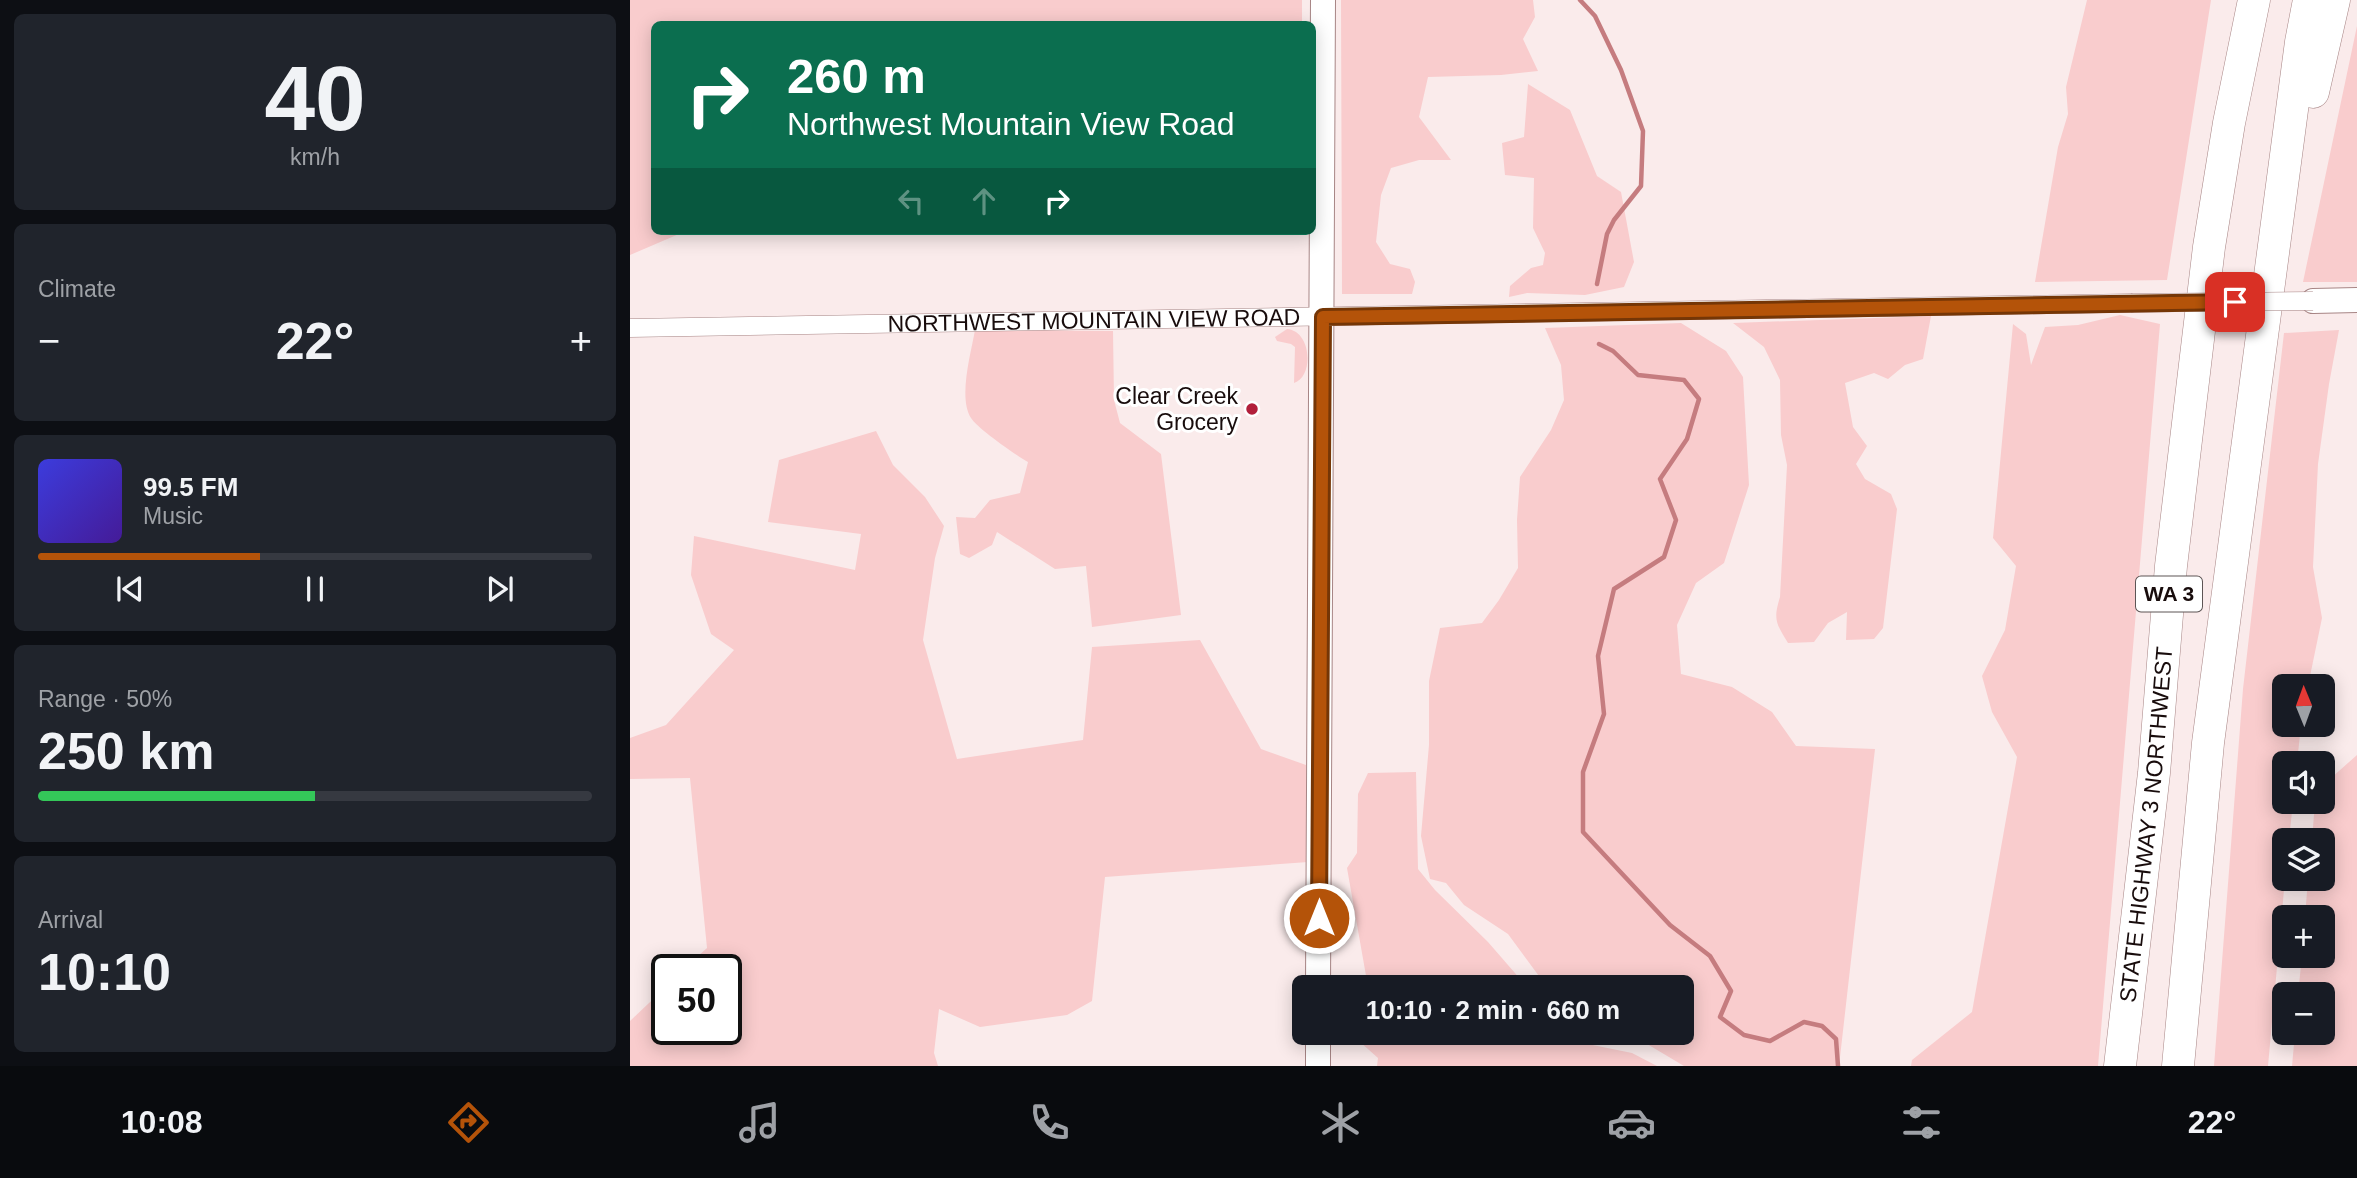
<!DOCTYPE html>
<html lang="en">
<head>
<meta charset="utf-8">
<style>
	:root { --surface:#171b24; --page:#20242c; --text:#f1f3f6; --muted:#9ea1a6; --line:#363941; --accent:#b45309 }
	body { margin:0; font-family:Helvetica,sans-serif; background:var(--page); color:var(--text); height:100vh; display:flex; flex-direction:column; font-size:26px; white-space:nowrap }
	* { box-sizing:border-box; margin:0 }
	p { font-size:23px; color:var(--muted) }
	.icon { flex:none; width:38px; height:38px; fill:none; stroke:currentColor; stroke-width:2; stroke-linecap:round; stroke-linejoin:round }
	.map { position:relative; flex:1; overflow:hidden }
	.drawer { display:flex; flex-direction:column; gap:14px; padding:14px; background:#0d0f14; width:630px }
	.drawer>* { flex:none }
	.banner { position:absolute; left:21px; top:21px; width:665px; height:214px; border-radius:10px; box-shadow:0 4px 18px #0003; background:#0b6e4f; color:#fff; overflow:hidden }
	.needle { width:46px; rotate:359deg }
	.tools { position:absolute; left:1642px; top:674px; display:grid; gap:14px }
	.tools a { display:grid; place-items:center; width:63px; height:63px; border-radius:10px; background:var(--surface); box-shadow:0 4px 18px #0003; font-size:35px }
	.speed { position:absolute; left:21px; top:954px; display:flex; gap:14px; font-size:35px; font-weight:700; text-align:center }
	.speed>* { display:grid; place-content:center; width:91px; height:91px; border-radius:50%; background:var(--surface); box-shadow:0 4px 18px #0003; line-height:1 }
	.speed .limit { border:4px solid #111; border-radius:10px; background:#fff; color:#111 }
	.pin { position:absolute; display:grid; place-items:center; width:60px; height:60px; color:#fff; margin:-30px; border-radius:14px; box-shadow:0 4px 10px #0006 }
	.me { position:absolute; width:77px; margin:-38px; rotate:0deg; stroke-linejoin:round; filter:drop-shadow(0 0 5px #0008) }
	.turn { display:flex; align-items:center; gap:24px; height:147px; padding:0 21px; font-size:32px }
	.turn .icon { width:91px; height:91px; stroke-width:2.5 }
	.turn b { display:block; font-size:49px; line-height:60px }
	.lanes { display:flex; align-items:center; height:66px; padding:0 21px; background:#0003; justify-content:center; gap:35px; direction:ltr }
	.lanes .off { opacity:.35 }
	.big { font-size:52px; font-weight:600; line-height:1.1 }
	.drawer .widget { flex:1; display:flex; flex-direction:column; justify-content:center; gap:10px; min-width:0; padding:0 24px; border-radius:10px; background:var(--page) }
	.drawer .dial { align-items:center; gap:0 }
	.dial b { font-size:91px; line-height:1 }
	.song { display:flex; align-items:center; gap:21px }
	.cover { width:84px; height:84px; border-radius:10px; background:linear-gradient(135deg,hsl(240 70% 55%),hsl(260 70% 35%)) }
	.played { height:7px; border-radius:4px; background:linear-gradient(90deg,var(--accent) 40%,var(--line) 40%) }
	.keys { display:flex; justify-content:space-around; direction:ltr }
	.heat { display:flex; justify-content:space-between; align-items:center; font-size:38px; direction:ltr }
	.charge { height:10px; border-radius:5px; background:linear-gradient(90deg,#34c759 50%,var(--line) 0) }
	.trip { position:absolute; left:662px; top:975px; width:402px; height:70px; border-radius:10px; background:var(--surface); box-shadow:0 4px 18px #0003; font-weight:600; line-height:70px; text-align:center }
	.tab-bar { display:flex; height:112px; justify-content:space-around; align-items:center; background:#090b0e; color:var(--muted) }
	.tab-bar .icon { width:49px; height:49px }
	.tab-bar .current { color:var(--accent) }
	.tab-bar b { font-size:32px; color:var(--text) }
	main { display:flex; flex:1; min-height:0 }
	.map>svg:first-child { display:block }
</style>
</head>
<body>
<main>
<section class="drawer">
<div class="widget dial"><b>40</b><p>km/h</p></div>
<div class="widget"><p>Climate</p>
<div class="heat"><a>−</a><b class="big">22°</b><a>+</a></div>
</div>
<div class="widget">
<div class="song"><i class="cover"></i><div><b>99.5 FM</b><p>Music</p></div></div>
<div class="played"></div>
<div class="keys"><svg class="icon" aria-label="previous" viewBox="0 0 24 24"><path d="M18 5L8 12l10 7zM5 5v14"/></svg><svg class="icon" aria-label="pause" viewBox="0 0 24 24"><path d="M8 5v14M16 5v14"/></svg><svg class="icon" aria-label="next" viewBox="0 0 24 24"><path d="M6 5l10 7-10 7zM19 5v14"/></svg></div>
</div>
<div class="widget"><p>Range · 50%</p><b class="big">250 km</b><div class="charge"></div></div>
<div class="widget"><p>Arrival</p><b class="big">10:10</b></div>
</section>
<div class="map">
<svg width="1727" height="1066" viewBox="0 0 1727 1066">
	<rect width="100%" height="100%" fill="#faebeb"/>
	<path fill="#f9cccd" d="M 0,0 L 672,0 L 672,24 L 24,24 L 24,231 L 56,231 L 0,255 Z
		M 711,0 L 903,0 L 905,17 L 893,39 L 908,71 L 871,75 L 798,77 L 789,117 L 821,160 L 789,160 L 761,168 L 751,195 L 746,242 L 760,264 L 780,269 L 785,282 L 782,294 L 712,294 Z
		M 1457,0 L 1581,0 L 1537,280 L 1405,282 L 1428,147 L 1438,114 L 1436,87 Z
		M 1727,26 L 1727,282 L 1673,282 Z
		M 898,84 L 940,110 L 967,176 L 991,192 L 1004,262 L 994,287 L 955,295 L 897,293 L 879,297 L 880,286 L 901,268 L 913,265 L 915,253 L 903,228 L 904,178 L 875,175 L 872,143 L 894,137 Z
		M 1490,315 L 1530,324 L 1468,1066 L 1281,1066 L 1282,1060 L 1342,1012 L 1387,757 L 1362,712 L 1352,676 L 1375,630 L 1386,566 L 1363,538 L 1383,324 L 1396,334 L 1401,365 L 1415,327 L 1448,325 Z
		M 1301,316 L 1293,359 L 1275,365 L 1258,379 L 1244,373 L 1215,383 L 1223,427 L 1237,446 L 1226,464 L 1235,479 L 1261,494 L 1267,509 L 1253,628 L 1244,639 L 1216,640 L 1217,612 L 1198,623 L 1184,642 L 1158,643 C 1146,623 1143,620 1150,597 L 1157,465 L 1151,435 L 1150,380 L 1134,347 L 1103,323 Z
		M 1051,323 L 1096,351 L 1113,377 L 1119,485 L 1094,563 L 1066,583 L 1047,625 L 1051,674 L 1102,687 L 1142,712 L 1166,746 L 1245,749 L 1209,1066 L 1054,1066 L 1007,1038 L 976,1033 L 1052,1032 L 1052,987 L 917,987 L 878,934 L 834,905 L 816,883 L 800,879 L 791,836 L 799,745 L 799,681 L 810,628 L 852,623 L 869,600 L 888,568 L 887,520 L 890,477 L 921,430 L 934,400 L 931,365 L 915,328 Z
		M 657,329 C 682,331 684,377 664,383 L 665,347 L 661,344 L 647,341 L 645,337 Z
		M 345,330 L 483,331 L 484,400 L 490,423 L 531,454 L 551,615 L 462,627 L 456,566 L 425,569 L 367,532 L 362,545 L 339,558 L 330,554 L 326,517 L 345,518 L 360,500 L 390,493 L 398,462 C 387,456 347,428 341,418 C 328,398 341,353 345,330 Z
		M 1709,330 L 1699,384 L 1688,464 L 1683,567 L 1692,618 L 1678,686 L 1654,686 L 1654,724 L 1671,725 L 1667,763 L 1654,763 L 1654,802 L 1663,802 L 1659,840 L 1654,840 L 1655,879 L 1638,1066 L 1584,1066 L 1613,689 L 1654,333 Z
		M 246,431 L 263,465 L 295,497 L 314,526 L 305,558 L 293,640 L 327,759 L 453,740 L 462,647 L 570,640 L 631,749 L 676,765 L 678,862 L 475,877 L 462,1001 L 437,1015 L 350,1027 L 309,1009 L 304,1053 L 308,1066 L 0,1066 L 0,1021 L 37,986 L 37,1029 L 96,1029 L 96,970 L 54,969 L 77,948 L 60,778 L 0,779 L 0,738 L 36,725 L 104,650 L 81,634 L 61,575 L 64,536 L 225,570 L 231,534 L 138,522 L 149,460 Z
		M 1727,755 L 1727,1066 L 1662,1066 L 1665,1033 L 1692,1032 L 1692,994 L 1668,994 L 1672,956 L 1692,956 L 1692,917 L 1675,917 L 1678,879 L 1692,878 L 1692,840 L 1682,840 L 1685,802 L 1692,802 L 1692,786 Z
		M 786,772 L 788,869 L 805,890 L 858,942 L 897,987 L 738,987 L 717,868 L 727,853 L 728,794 L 738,773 Z
		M 720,1033 L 935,1033 L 943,1041 L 1002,1053 L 1027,1066 L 747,1066 L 748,1058 Z"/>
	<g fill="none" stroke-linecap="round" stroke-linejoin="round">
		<path stroke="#c57c7f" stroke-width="4.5" d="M 950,0 L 965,16 L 991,70 L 1013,131 L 1011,186 L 984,220 L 977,234 L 967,284
			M 969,344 L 983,351 L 1008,375 L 1054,380 L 1069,399 L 1057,439 L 1030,479 L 1046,520 L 1034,557 L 984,589 L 968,656 L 974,714 L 953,772 L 953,832 L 1040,925 L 1080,956 L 1101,991 L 1090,1017 L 1114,1035 L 1140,1041 L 1174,1022 L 1192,1026 L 1206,1039 L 1208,1066"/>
		<g stroke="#a78585" stroke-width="19">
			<g id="street">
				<path id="s1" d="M 0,328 L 1501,303"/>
			</g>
		</g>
		<g stroke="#a78585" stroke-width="26">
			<path id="secondary" d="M 1683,301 L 1727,300
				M 688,987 L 693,0
				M 688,1066 L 688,1032"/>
		</g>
		<g stroke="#a78585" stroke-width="33">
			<g id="highway">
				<path d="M 1683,92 L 1704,0"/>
				<path id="s2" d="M 1490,1066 L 1524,773 L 1541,566 L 1579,247 L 1599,123 L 1624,0"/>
				<path d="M 1548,1066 L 1578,743 L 1671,42 L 1679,0"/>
			</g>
		</g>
		<use href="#street" stroke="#fff" stroke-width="18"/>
		<use href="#secondary" stroke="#fff" stroke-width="24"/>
		<use href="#highway" stroke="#fff" stroke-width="32"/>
		<g stroke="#a78585" stroke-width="19" stroke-linecap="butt">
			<path id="street-bridge" d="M 1501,303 L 1683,301"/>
		</g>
		<use href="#street-bridge" stroke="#fff" stroke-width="18"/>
	</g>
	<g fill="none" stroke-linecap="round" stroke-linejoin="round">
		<g stroke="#753606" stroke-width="18">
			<path id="route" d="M 689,918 L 693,317 L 1605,302"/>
		</g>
		<use href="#route" stroke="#b45309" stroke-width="12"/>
	</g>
	<circle fill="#b21f3b" stroke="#fff" stroke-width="2.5" cx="622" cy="409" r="7"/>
	<g text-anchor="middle" stroke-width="6" stroke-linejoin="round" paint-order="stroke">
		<rect fill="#fff" stroke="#5d5555" stroke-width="2" x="1506" y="576.5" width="66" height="35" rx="5"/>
		<g font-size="21" font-weight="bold" fill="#180c0c">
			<text x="1539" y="601">WA 3</text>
		</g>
		<g font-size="23" fill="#180c0c" stroke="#fff">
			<text dy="8" stroke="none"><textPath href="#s1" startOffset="464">NORTHWEST MOUNTAIN VIEW ROAD</textPath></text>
			<text dy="8" stroke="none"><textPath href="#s2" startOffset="243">STATE HIGHWAY 3 NORTHWEST</textPath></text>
		</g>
		<g font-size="23" fill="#180c0c" stroke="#fff" text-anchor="end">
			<text x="608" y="404">Clear Creek<tspan x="608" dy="26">Grocery</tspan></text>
		</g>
	</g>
</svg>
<div class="tools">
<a><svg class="needle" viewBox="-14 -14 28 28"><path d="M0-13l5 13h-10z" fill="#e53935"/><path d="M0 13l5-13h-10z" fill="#9ea1a6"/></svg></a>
<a><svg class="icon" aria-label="sound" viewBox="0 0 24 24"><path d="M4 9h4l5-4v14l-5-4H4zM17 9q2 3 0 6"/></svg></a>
<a><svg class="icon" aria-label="layers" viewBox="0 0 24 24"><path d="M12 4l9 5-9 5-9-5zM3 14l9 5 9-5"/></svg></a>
<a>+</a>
<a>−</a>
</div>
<div class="speed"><div class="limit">50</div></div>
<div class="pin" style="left:1605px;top:302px;background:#d93025"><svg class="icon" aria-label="arrive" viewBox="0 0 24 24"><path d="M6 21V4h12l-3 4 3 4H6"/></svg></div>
<svg class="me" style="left:689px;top:918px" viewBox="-20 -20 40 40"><circle r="17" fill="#b45309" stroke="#fff" stroke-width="3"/><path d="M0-11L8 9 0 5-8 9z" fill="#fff"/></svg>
<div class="trip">10:10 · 2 min · 660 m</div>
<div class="banner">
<div class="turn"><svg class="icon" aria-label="right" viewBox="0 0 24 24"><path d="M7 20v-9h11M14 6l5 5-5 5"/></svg><div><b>260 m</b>Northwest Mountain View Road</div></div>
<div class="lanes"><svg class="icon off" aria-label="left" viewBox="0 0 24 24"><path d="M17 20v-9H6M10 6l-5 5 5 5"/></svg><svg class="icon off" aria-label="ahead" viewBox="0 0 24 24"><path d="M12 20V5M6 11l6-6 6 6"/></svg><svg class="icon" aria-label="right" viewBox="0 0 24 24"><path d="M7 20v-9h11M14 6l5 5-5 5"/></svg></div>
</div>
</div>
</main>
<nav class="tab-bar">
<b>10:08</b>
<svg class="icon current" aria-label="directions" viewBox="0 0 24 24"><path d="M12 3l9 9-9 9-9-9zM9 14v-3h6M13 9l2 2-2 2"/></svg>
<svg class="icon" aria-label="music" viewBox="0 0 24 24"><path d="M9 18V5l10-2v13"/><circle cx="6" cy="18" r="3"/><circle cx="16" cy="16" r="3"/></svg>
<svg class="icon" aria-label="phone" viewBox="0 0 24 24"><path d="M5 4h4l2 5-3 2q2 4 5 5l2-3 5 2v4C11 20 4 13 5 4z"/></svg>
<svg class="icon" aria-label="climate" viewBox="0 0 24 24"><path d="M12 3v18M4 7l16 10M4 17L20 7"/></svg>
<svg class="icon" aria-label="car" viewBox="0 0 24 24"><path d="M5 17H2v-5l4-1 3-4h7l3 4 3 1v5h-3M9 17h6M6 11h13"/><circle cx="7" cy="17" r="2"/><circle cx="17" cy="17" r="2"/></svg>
<svg class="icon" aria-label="filters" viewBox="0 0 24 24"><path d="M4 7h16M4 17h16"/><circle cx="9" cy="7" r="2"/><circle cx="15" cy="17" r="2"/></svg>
<b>22°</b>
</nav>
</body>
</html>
